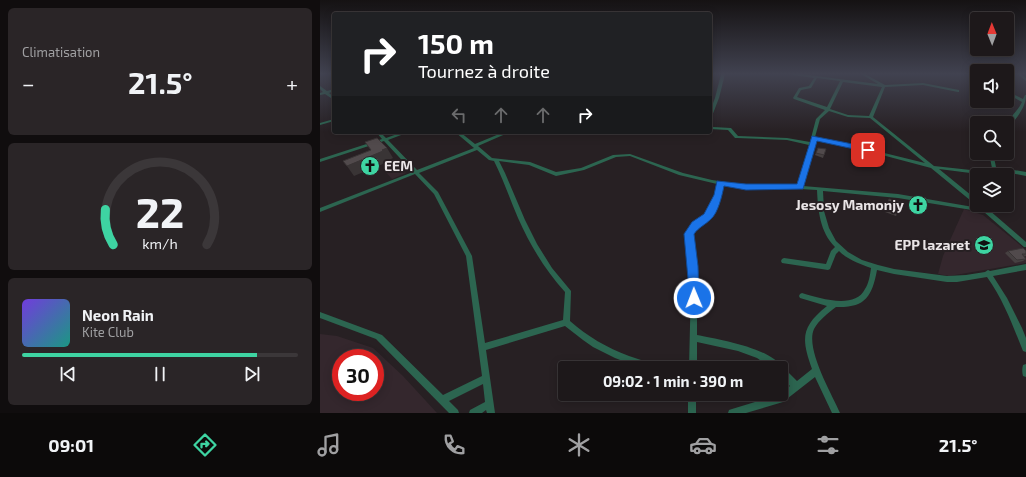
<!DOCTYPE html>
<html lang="fr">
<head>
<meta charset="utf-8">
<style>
	:root { --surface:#1d181a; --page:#2a2527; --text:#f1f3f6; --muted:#a0a0a2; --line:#3b3739; --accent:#3ed4a2 }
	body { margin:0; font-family:"Exo 2",sans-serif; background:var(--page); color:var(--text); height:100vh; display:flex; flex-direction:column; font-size:15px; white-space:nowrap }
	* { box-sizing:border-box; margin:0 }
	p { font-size:13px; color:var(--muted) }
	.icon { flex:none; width:22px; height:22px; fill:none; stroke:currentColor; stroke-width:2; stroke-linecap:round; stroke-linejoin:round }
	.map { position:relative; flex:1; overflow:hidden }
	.drawer { display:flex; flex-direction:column; gap:8px; padding:8px; background:#100d0e; width:320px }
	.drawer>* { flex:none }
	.guide { position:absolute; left:12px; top:12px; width:380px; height:122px; border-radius:4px; box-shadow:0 2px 10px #0003,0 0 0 1px var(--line); background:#202124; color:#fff; overflow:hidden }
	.needle { width:26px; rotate:359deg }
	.tools { position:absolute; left:650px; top:12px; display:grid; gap:8px }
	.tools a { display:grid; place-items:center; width:44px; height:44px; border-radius:4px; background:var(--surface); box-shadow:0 2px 10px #0003,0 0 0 1px var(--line); font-size:20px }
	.speed { position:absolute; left:12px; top:349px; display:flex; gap:8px; font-size:20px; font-weight:700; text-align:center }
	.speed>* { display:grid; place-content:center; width:52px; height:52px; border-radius:50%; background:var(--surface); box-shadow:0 2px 10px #0003,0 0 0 1px var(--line); line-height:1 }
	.speed .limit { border:6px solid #d22; background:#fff; color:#111 }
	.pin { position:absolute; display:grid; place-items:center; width:34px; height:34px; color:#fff; margin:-17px; border-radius:8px; box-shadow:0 2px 6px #0006 }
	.me { position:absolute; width:44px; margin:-22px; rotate:359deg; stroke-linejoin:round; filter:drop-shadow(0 0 3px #0008) }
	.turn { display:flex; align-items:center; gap:14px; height:84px; padding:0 20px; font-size:18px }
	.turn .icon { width:52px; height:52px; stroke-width:2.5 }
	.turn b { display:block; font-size:28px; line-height:34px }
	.lanes { display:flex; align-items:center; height:38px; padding:0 20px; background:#0003; justify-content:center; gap:20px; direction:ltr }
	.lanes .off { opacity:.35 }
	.big { font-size:30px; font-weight:700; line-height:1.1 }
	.drawer .card { flex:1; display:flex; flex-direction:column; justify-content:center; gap:6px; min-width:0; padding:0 14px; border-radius:6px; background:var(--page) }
	.drawer .dial { align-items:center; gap:0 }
	.dial svg { height:104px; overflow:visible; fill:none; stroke:var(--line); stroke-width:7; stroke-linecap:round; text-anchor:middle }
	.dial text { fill:var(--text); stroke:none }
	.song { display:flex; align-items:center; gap:12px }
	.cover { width:48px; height:48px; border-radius:6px; background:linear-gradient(135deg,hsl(260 70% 55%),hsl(170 70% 35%)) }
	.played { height:4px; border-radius:2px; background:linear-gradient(90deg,var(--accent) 85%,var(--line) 85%) }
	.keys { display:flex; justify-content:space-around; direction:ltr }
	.heat { display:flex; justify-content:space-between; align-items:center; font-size:22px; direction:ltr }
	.trip { position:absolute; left:238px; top:361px; width:230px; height:40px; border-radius:4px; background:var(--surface); box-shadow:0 2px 10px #0003,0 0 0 1px var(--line); font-weight:700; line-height:40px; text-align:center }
	.dock { display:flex; height:64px; justify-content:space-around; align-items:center; background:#0c0a0a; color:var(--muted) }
	.dock .icon { width:28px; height:28px }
	.dock .selected { color:var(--accent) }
	.dock b { font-size:18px; color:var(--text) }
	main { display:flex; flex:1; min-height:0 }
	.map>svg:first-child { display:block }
</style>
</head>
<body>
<main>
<section class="drawer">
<div class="card"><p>Climatisation</p>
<div class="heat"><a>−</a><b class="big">21.5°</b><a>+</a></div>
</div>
<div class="card dial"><svg viewBox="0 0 100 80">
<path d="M14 69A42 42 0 1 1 86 69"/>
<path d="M14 69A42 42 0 0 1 8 42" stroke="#3ed4a2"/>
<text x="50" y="56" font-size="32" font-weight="700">22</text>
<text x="50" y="72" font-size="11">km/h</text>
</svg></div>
<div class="card">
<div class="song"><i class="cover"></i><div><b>Neon Rain</b><p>Kite Club</p></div></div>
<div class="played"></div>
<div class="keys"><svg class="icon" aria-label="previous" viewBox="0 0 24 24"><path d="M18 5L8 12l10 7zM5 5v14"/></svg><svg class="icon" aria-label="pause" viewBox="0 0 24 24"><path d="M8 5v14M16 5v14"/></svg><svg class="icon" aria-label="next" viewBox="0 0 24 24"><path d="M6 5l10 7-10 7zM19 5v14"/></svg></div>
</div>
</section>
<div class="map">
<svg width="706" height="413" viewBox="0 0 706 413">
	<rect width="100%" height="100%" fill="#272023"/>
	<path fill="#34272d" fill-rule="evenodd" d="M 81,161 L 84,161 L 90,168 L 84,171 L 86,173 L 72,179 L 63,169 Z
		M 644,209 L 663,215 L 694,240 L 706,250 L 706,263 L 629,276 L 618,274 L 623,256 Z
		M 0,334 L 17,336 L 53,348 L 83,376 L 117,413 L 0,413 ZM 21,358 L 55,358 L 55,392 L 21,392 Z"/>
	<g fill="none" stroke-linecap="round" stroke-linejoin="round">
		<path fill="#2c6550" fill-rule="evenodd" d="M 401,74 L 405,74 L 399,98 L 392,116 L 390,117 L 390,111 L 395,98 Z
			M 471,74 L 481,74 L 558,84 L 541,74 L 545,74 L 565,85 L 603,83 L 639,90 L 639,92 L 638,92 L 603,85 L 565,87 L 553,117 L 614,166 L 669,172 L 672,168 L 669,153 L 673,153 L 676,167 L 706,172 L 706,176 L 676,170 L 673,175 L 666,175 L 619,169 L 657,200 L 657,205 L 663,205 L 669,210 L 706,242 L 706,247 L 704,247 L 664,212 L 578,198 L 503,191 L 504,211 L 509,228 L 516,241 L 528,252 L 542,260 L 558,265 L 574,269 L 627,276 L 646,275 L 665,272 L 668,270 L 670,271 L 706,264 L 706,270 L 673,276 L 687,298 L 702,328 L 706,338 L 706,352 L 703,351 C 692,324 684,301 667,277 L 637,282 L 627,282 L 574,274 L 557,270 C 552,297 545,308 516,307 C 508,313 499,320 494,329 C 485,349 512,394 520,413 L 512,413 L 495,377 L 463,402 L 426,413 L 408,413 L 409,410 L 412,409 L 458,395 L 461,394 L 461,393 L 470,386 L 461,377 L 461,368 L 452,368 L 437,358 L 418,351 L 377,342 L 377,368 L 369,368 L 371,284 L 366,234 C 370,227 376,224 382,219 C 392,210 395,197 397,184 L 359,175 L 310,156 L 296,157 L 264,170 L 236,176 L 209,165 L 179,161 L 185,173 L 205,220 L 217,244 L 232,268 L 251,291 L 250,321 C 267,336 287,348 309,356 C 318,359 327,362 336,365 L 337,368 L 321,368 L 295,358 L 273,347 L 263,340 L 245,326 L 166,350 L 175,413 L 167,413 L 166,410 L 162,413 L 149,413 L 150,410 L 165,402 L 163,384 L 129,401 L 138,410 L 139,413 L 129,413 L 56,339 L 0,318 L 0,312 L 62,335 L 123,395 L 162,376 L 146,256 L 114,194 L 95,174 L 0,212 L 0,208 L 93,172 L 64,141 L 0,162 L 0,159 L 62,139 L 56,132 L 60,132 L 66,138 L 83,132 L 89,132 L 68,140 L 97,170 L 154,148 L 135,132 L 140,132 L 155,144 L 184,132 L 190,132 L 158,146 L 172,158 L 210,162 L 236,172 L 261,168 L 293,155 L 310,154 L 363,173 L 392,180 L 426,185 L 478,185 L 489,145 L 467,140 L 417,138 L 415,138 L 408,130 L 390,129 L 390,124 L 392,124 L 393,127 L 411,128 L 418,136 L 467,138 L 490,142 L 496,119 L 505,110 L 474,99 L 473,98 L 479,88 L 489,86 L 494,78 L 473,75 ZM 497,78 L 520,81 L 507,107 L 477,97 L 481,90 L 491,88 ZM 523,82 L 562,87 L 549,116 L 528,115 L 510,109 ZM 509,111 L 528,117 L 550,118 L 605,163 L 548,149 L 495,137 L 500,119 ZM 495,140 L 547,151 L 611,168 L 656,205 L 659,208 L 578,194 L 483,186 L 493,145 L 495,144 L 494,143 ZM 157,150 L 169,160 L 174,161 C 183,179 190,199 198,218 C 210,245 225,270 245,292 L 243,320 L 165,343 L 152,256 L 118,192 L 99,173 ZM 402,185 L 426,189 L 480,189 L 497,190 C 498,211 500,232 515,247 L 511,251 L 506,264 L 464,258 L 462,259 L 461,261 L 462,263 L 508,270 L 510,269 L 516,254 L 519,251 C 528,260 540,264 551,268 C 550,275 549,283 545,289 C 535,310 499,298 482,293 L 480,294 L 479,296 L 480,298 L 507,306 C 481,327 481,338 492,369 L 477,381 L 464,368 L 462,367 C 450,348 398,339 377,335 L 377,284 L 372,234 L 393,214 L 399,201 Z
			M 697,74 L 701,74 L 706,78 L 706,81 Z
			M 0,86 L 7,91 L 14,89 L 14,91 L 9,93 L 14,97 L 14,100 L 5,94 L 0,95 L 0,93 L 3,92 L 0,89 Z
			M 687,91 L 703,99 L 705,95 L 706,95 C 706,108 696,118 689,128 L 687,128 C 687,119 698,111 702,102 L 687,94 Z
			M 14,119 L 14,121 L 0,125 L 0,123 Z
			M 231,132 L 249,132 C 245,134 235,134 231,132 Z
			M 706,364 L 706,377 L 703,376 C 702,372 702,369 703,365 Z
			M 368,394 L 376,394 L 376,413 L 368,413 Z"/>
	</g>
	<path fill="#464041" d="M 506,149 L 503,158 L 495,155 L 496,153 Z
		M 597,197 L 605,204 L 602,210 L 593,207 L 593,202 Z
		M 569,199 L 579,210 L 576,216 L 565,212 L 567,204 Z
		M 688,251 L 706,251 L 706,256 L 704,256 L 706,259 L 703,261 L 695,263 L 685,253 Z"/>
	<path fill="#393435" d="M 67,148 L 73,158 L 69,160 L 70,161 L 34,176 L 27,166 Z"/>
	<path fill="#514a4c" stroke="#393435" d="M 57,138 L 67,148 L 62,150 L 63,151 L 27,166 L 23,161 L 51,150 L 45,142 Z
		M 498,148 L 506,149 L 504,155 L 496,153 Z
		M 597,197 L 606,198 L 605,204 L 596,201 Z
		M 569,199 L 581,202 L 579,210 L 568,207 Z
		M 703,248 L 706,251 L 706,254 L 702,254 L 706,259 L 697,260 L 688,251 Z"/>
	<linearGradient id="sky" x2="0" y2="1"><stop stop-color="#151213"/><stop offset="0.56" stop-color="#414250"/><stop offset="1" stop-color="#414250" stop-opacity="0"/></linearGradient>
	<rect width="706" height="132" fill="url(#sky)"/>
	<path fill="#1a73e8" stroke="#114b97" d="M 492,136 L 548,147 L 552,150 L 548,152 L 497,141 L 483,189 L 426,190 L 404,186 C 402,196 398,213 391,219 C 385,225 379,227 374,234 L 378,266 L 379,298 L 378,301 L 374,303 L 370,301 L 364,234 L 372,222 L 384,214 L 394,195 L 397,181 L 426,184 L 477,184 Z"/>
	<defs>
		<g id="church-disc" transform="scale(1)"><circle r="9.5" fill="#3ed4a2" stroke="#272023"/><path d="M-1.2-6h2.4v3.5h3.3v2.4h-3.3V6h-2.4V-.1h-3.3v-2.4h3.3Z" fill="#111"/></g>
		<g id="school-disc" transform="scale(1)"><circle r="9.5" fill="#3ed4a2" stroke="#272023"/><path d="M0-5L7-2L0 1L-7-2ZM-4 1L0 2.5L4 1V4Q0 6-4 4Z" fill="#111"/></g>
	</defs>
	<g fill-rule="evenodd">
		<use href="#church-disc" x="50" y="166"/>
		<use href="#church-disc" x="598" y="205"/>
		<use href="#school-disc" x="664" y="245"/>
	</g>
	<g text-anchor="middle" stroke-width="4" stroke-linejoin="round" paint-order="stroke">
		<g font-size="14" font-weight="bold" fill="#eae5e7" stroke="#272023" text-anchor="end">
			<text x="64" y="171" text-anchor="start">EEM</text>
			<text x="584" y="210">Jesosy Mamonjy</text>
			<text x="650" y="250">EPP lazaret</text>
		</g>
	</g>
</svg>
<div class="tools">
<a><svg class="needle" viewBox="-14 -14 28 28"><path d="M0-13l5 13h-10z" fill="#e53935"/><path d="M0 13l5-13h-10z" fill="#a0a0a2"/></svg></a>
<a><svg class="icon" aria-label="sound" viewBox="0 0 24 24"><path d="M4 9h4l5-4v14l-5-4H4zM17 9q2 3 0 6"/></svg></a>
<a><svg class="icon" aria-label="search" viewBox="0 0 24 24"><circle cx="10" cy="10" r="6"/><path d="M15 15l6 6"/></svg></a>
<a><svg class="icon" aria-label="layers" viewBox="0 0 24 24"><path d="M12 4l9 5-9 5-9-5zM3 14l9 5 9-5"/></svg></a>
</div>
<div class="speed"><div class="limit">30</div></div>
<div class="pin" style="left:548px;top:150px;background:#d93025"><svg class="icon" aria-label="arrive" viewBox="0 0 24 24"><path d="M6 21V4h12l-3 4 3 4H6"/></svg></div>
<svg class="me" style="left:374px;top:298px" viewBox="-20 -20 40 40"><circle r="17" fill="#1a73e8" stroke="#fff" stroke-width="3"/><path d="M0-11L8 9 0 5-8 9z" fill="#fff"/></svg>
<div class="trip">09:02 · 1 min · 390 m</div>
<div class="guide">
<div class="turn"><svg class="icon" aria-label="right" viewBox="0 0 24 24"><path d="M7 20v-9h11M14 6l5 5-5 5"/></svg><div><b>150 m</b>Tournez à droite</div></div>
<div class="lanes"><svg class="icon off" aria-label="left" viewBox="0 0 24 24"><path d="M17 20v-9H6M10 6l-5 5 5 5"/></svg><svg class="icon off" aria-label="ahead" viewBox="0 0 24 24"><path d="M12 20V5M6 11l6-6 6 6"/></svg><svg class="icon off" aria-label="ahead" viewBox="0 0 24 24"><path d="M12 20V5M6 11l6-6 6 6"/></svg><svg class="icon" aria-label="right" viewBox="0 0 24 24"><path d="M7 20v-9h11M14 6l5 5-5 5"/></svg></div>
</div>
</div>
</main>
<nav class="dock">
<b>09:01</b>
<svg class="icon selected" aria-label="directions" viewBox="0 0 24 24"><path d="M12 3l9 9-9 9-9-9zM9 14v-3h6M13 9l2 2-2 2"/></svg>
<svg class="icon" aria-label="music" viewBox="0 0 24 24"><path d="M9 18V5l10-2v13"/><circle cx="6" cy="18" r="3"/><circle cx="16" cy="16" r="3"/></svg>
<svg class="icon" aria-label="phone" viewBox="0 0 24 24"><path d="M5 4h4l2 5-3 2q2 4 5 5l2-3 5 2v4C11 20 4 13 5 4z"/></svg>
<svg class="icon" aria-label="climate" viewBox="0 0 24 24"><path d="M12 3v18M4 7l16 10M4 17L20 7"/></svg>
<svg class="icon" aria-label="car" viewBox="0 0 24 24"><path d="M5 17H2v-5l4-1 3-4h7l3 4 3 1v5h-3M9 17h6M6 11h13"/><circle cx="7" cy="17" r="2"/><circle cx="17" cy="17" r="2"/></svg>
<svg class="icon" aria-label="filters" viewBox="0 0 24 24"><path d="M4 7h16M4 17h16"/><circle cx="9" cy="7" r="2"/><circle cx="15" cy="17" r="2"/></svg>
<b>21.5°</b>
</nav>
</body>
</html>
